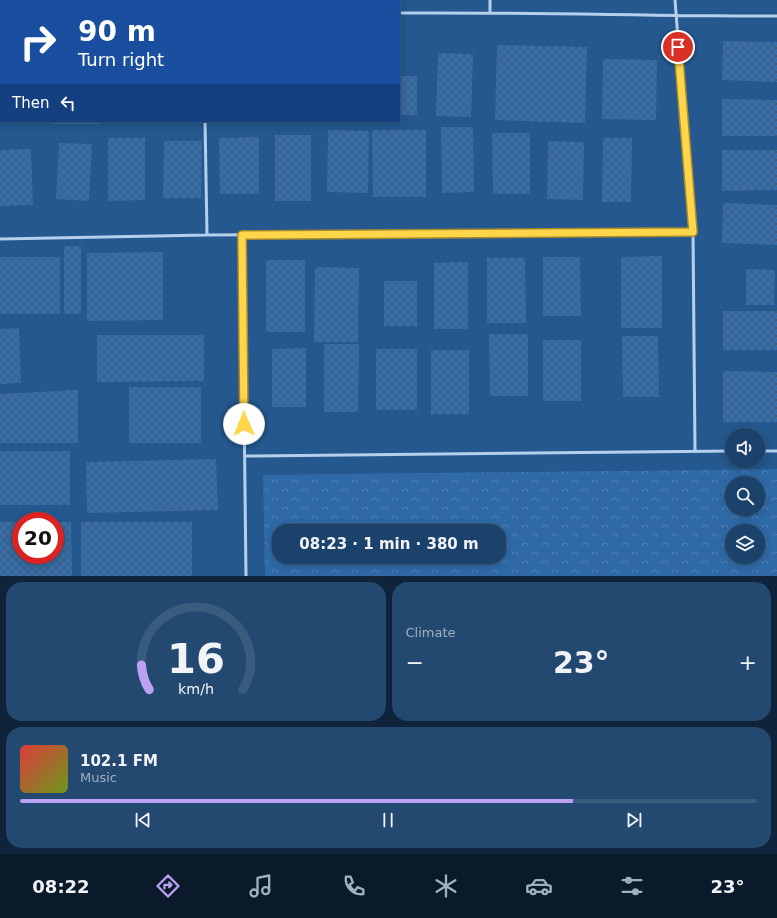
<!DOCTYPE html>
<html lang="en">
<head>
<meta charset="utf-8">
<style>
	:root { --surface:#1b426b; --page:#244971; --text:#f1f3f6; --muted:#a0b0c1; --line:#395b7e; --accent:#bca0f2 }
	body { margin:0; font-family:"DejaVu Sans",sans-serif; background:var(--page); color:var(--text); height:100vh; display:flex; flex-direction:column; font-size:15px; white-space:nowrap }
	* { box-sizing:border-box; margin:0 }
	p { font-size:13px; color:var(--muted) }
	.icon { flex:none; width:22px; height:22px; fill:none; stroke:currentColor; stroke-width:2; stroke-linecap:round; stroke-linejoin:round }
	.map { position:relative; height:576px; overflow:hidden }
	.panel { display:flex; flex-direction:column; gap:6px; padding:6px; background:#0f243b; flex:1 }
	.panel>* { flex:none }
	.hud { position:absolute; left:0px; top:0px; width:400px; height:122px; box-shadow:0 2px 10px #0003,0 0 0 1px var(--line); background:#1a4fa0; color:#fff; overflow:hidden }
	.fabs { position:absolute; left:725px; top:428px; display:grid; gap:8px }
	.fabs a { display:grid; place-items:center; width:40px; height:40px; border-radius:50%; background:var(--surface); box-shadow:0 2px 10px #0003,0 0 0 1px var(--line); font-size:20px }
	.speed { position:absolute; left:12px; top:512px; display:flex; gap:8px; font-size:20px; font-weight:700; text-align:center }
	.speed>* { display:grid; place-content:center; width:52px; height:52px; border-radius:50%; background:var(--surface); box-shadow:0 2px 10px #0003,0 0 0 1px var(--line); line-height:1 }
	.speed .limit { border:6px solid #d22; background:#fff; color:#111 }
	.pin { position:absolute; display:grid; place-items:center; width:34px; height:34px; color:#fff; margin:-17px; border:2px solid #fff; border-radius:50%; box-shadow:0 1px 4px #0007 }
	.me { position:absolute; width:44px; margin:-22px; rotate:359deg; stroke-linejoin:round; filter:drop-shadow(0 0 3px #0008) }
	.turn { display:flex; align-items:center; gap:14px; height:84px; padding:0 12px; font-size:18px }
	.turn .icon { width:52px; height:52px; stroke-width:2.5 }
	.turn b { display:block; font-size:28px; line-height:34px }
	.then { display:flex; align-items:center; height:38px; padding:0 12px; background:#0003; gap:8px; font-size:15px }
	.big { font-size:30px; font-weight:800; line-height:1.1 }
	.panel .tile { flex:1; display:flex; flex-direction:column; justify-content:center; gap:6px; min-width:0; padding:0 14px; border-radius:16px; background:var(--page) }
	.panel .dial { align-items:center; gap:0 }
	.dial svg { height:104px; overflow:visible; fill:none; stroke:var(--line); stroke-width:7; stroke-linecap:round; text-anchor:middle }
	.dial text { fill:var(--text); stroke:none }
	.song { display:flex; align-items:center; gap:12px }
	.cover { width:48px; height:48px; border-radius:6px; background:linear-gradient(135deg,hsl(0 70% 55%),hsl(80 70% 35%)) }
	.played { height:4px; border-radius:2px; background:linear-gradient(90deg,var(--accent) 75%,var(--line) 75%) }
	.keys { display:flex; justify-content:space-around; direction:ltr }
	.heat { display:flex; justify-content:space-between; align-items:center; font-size:22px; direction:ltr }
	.panel .tiles { flex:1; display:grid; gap:6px; grid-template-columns:1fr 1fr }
	.tile:last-child { grid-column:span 2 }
	.trip { position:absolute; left:272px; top:524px; width:234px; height:40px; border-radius:16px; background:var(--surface); box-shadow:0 2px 10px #0003,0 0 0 1px var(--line); font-weight:800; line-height:40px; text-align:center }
	.dock { display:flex; height:64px; justify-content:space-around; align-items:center; background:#0b1a2b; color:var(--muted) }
	.dock .icon { width:28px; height:28px }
	.dock .active { color:var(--accent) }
	.dock b { font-size:18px; color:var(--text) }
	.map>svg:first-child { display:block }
</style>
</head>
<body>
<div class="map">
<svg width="777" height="576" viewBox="0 0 777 576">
	<defs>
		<pattern id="park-crowns" width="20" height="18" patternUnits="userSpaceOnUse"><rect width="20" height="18" fill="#2f6aa7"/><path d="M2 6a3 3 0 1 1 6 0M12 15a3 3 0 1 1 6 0" fill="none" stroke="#4e80b4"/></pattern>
		<pattern id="building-cross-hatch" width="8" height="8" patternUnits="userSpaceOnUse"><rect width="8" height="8" fill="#356fac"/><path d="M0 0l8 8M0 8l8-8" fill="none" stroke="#435a72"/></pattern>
	</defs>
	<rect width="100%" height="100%" fill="#24588f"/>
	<path fill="url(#park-crowns)" fill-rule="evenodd" d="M 777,469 L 777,576 L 265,576 L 263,475 ZM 732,483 L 758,483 L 758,509 L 732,509 ZM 279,531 L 499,531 L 499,557 L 279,557 ZM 732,531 L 758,531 L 758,557 L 732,557 Z"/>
	<path fill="url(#building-cross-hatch)" d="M 723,41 L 777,42 L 777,82 L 722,80 Z
		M 497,45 L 587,47 L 585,123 L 495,120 Z
		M 438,53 L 473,54 L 471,117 L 436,116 Z
		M 603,59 L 657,60 L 656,120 L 602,119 Z
		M 399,76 L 417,76 L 417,115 L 399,115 Z
		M 722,99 L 777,100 L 777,136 L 722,136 Z
		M 54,121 L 99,121 L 99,124 L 54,124 Z
		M 441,127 L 473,127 L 474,192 L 442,193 Z
		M 328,130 L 369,131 L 368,193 L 327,192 Z
		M 372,130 L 426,130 L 426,197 L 373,197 Z
		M 492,133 L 530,133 L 530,194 L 493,194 Z
		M 275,135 L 311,135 L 311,201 L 275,201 Z
		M 259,137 L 259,194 L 220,194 L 219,138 Z
		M 108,138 L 145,138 L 145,200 L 108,201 Z
		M 603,138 L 632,138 L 631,202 L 602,202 Z
		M 164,141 L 202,141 L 201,198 L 163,198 Z
		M 548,141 L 584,142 L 583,200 L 547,199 Z
		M 59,143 L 92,144 L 89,201 L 56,199 Z
		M 31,149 L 33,205 L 0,206 L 0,150 Z
		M 722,150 L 777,150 L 777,190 L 722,191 Z
		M 723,203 L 777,205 L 777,245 L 722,243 Z
		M 64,246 L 81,246 L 81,314 L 64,314 Z
		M 163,252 L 163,320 L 87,321 L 87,253 Z
		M 662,256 L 662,328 L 621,328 L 621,257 Z
		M 0,257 L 60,257 L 60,314 L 0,314 Z
		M 543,257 L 580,257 L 581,316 L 543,316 Z
		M 487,258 L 525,258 L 526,323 L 487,323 Z
		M 266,260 L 305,260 L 305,332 L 266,332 Z
		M 468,262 L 468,329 L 434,329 L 434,263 Z
		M 315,267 L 359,268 L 358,342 L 314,342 Z
		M 746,269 L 775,270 L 774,305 L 746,305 Z
		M 384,281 L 417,281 L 417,326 L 384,326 Z
		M 723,311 L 777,311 L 777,350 L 723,350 Z
		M 19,328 L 21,383 L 0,384 L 0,329 Z
		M 489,334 L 528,334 L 528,396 L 490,396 Z
		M 97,335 L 204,335 L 204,381 L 97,382 Z
		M 622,336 L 658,336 L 659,397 L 623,397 Z
		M 543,340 L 581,340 L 581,401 L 543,401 Z
		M 324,344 L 359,344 L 358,412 L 324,412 Z
		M 306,348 L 306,407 L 272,407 L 272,349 Z
		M 376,349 L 417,349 L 417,410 L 376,410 Z
		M 431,350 L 469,350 L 469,414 L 431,414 Z
		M 723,371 L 777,372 L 777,422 L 723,422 Z
		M 129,387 L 201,387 L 201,443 L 129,443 Z
		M 78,390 L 78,443 L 0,443 L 0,394 Z
		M 0,451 L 70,451 L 70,505 L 0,505 Z
		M 216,459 L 218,510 L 87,513 L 86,462 Z
		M 0,522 L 21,522 L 21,555 L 55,555 L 55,522 L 71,522 L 72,576 L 0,576 Z
		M 81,522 L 192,522 L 192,576 L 81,576 Z"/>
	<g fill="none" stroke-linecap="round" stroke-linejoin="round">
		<path stroke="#b5d0ec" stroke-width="3" d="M 27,0 L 27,1
			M 131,0 L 131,1
			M 322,0 L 322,1
			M 675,0 L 693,232 L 695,451
			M 490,12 L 490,0
			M 399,13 C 525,12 651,16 777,16
			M 0,17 L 1,17
			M 205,121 L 207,235
			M 242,235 L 246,576
			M 0,239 L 207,235 L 693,232
			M 758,451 L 777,451
			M 245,456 L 732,451"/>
	</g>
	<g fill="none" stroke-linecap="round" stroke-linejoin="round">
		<g stroke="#a68a30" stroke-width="10">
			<path id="route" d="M 244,424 L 242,235 L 693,232 L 678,47"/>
		</g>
		<use href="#route" stroke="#ffd54a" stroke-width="7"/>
	</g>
</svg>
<div class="fabs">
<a><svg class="icon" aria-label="sound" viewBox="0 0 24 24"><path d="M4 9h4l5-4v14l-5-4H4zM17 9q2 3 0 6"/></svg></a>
<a><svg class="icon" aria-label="search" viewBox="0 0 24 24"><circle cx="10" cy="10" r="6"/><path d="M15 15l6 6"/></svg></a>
<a><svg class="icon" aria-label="layers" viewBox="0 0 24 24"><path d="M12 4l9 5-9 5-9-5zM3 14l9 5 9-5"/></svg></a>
</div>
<div class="speed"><div class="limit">20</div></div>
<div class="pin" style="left:678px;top:47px;background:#d93025"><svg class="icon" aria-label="arrive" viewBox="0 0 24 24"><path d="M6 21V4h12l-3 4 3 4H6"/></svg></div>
<svg class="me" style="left:244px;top:424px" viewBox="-20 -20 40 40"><circle r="19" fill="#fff"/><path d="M0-13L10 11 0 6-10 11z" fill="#ffd54a"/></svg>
<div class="trip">08:23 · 1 min · 380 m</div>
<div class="hud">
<div class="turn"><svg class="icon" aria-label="right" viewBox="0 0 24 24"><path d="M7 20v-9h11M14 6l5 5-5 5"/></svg><div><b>90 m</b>Turn right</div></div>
<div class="then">Then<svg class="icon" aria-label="left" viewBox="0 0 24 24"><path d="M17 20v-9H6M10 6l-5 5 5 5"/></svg></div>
</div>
</div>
<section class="panel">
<div class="tiles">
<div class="tile dial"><svg viewBox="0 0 100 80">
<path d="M14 69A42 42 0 1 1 86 69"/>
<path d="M14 69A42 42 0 0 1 8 50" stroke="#bca0f2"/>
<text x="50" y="56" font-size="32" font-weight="700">16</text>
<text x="50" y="72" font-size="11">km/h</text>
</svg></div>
<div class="tile"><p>Climate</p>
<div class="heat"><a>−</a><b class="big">23°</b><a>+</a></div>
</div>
<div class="tile">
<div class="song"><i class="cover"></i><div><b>102.1 FM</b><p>Music</p></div></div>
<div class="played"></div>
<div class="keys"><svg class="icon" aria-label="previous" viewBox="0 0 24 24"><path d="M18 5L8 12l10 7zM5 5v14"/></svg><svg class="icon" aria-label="pause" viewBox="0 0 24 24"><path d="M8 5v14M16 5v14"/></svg><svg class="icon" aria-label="next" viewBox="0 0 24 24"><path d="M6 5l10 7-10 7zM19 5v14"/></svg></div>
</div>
</div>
</section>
<nav class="dock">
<b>08:22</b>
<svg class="icon active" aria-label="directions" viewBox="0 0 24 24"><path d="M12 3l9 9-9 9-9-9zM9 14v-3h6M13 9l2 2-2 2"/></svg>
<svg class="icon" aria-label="music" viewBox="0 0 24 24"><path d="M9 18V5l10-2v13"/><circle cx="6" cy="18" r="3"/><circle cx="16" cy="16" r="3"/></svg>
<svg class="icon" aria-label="phone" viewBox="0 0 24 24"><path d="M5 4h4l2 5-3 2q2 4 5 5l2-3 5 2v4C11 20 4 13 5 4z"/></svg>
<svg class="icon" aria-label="climate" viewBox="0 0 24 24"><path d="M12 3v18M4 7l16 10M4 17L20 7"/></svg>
<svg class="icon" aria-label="car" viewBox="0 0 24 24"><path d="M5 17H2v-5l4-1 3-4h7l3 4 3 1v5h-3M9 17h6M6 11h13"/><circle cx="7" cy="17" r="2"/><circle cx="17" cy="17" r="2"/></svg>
<svg class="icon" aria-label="filters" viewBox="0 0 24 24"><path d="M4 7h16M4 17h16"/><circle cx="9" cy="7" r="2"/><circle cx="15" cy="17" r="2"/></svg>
<b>23°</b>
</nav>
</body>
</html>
